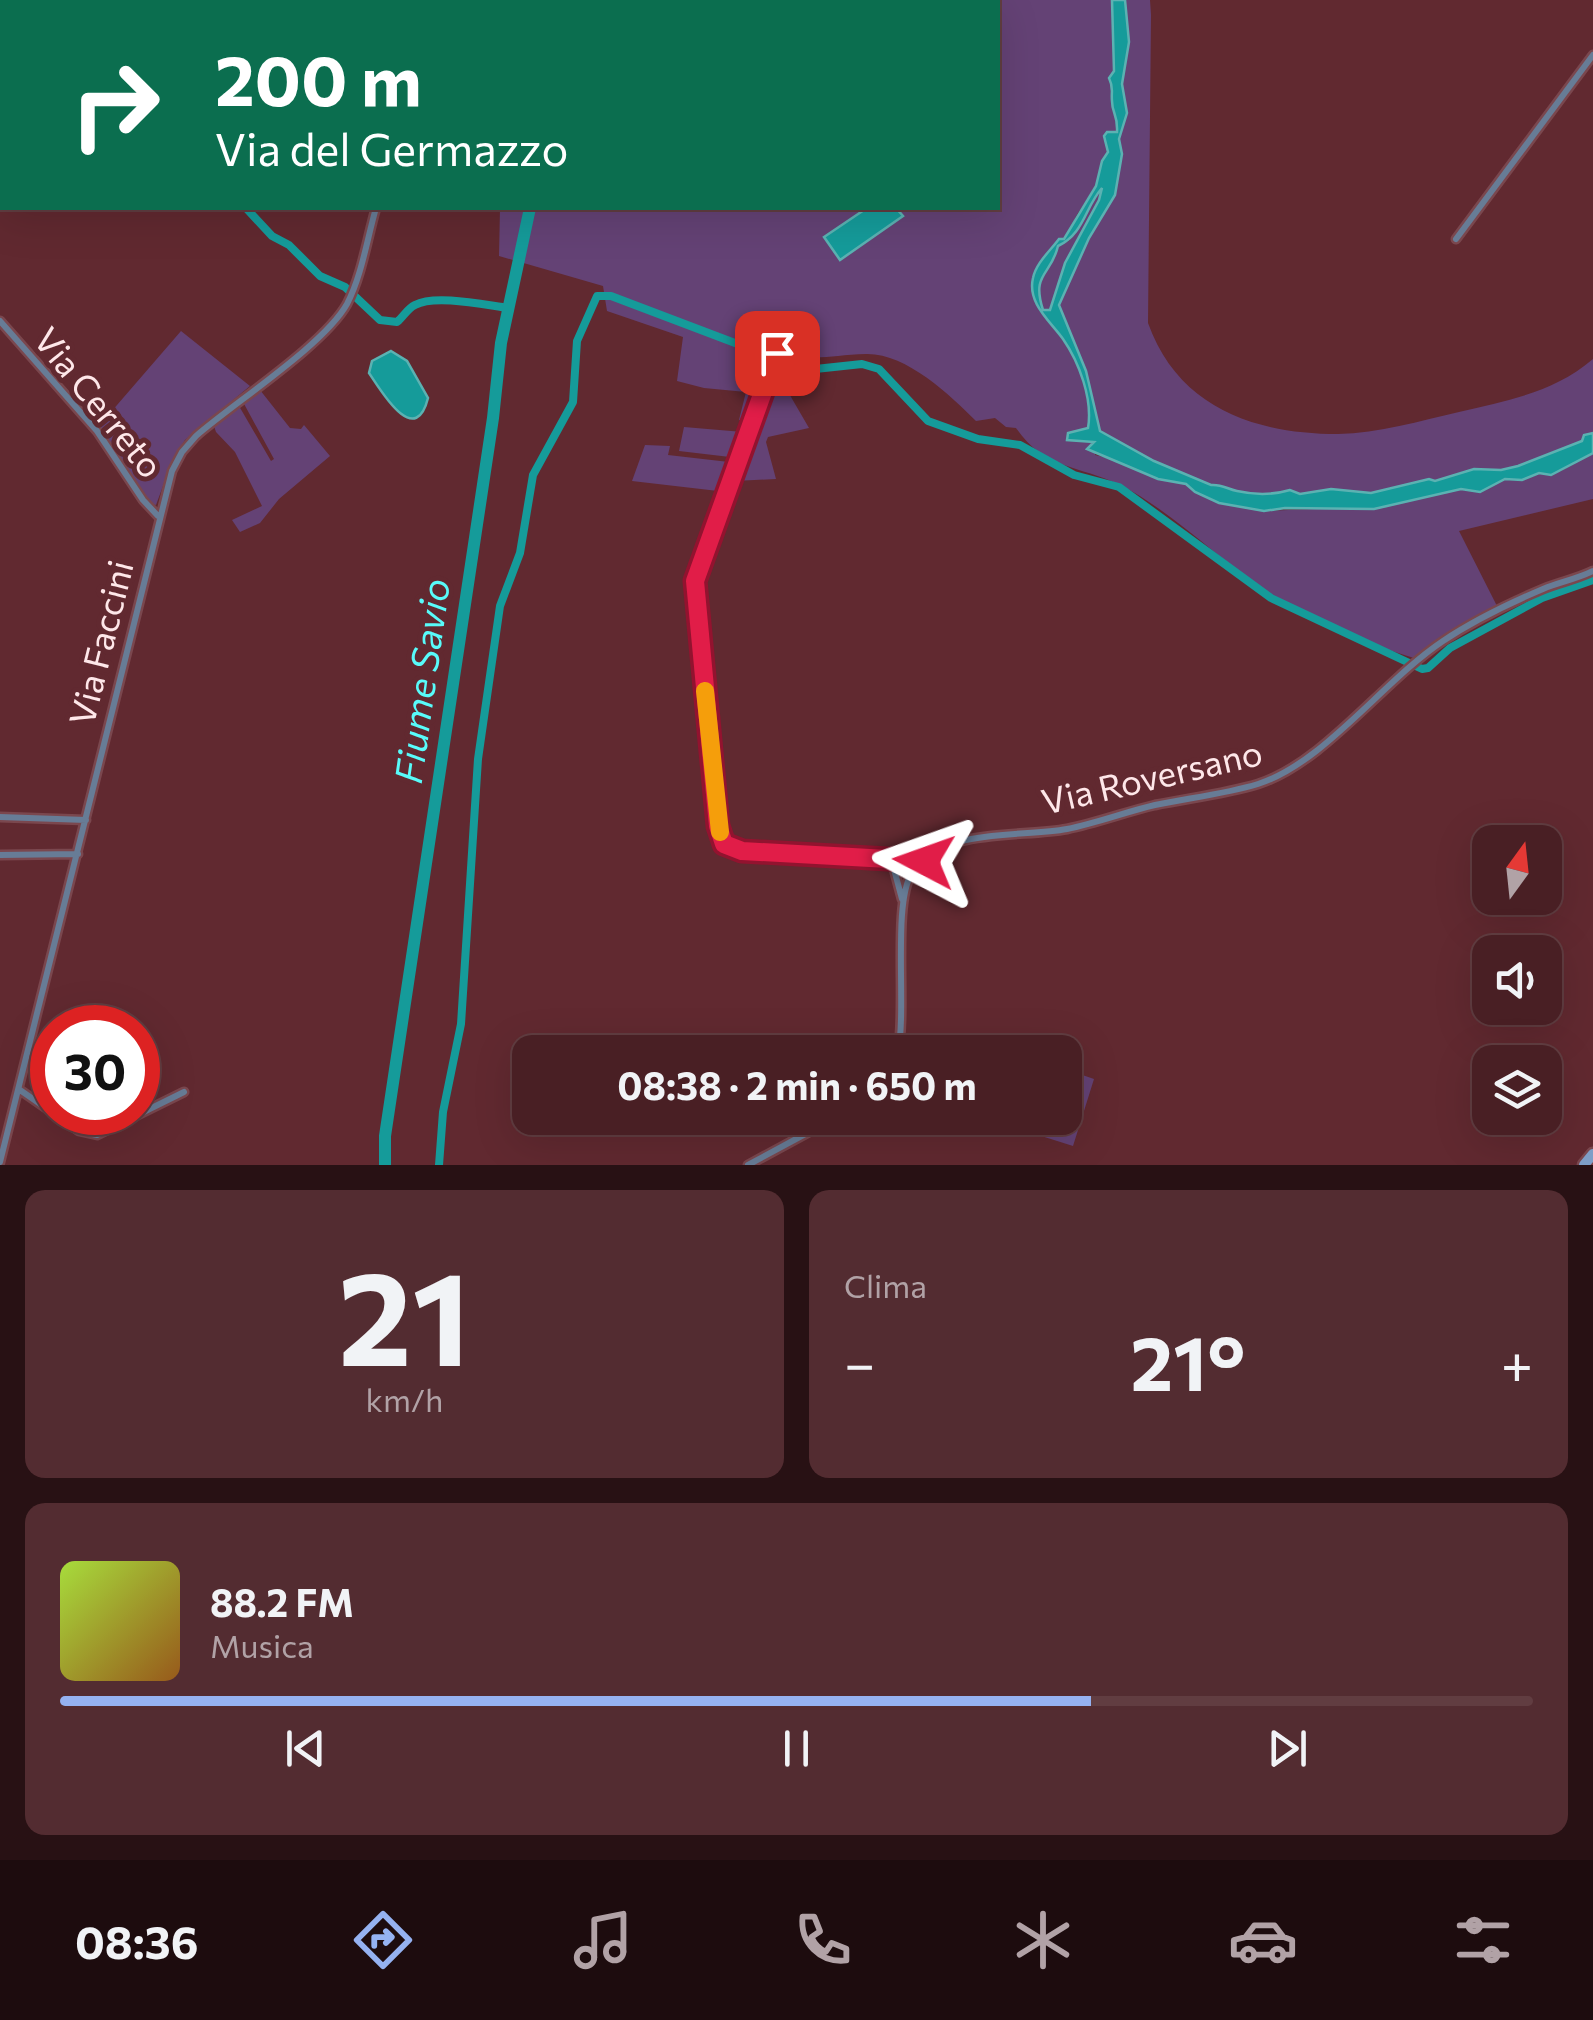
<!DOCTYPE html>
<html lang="it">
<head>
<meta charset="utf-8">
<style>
	:root { --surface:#491f24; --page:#532c31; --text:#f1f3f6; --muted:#b1a2a6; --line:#613d41; --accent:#95b2f1 }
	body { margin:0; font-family:Commissioner,sans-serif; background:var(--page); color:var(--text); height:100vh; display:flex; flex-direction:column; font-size:38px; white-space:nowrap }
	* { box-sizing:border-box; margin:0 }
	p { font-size:32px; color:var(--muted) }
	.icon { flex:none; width:55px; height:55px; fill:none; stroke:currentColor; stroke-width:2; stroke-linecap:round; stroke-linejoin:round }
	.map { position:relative; height:1165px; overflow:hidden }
	.drawer { display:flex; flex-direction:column; gap:25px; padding:25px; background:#281114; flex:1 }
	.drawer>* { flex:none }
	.top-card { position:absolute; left:0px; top:0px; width:1000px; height:210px; box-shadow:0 10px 40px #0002,0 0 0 2px var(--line); background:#0b6e4f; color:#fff; overflow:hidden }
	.needle { width:65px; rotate:15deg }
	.fabs { position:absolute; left:1472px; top:825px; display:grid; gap:20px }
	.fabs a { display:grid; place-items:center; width:90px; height:90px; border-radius:20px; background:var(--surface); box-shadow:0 10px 40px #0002,0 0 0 2px var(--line); font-size:50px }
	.speed { position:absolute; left:30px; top:1005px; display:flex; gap:20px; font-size:50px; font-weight:700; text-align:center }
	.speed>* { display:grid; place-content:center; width:130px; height:130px; border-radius:50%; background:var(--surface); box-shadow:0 10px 40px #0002,0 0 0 2px var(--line); line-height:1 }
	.speed .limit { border:15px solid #d22; background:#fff; color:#111 }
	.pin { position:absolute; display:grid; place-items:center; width:85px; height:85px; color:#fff; margin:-42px; border-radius:20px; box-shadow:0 5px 15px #0006 }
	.me { position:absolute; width:110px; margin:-55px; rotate:274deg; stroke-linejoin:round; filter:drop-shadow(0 0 8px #0008) }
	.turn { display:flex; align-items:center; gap:35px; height:210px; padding:0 50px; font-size:45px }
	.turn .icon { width:130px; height:130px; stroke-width:2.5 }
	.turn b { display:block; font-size:70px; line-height:85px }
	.big { font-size:75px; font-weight:700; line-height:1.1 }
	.drawer .card { flex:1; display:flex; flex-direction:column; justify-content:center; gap:15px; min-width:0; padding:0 35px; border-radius:20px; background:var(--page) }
	.drawer .dial { align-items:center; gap:0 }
	.dial b { font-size:130px; line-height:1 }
	.song { display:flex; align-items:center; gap:30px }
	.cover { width:120px; height:120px; border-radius:15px; background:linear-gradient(135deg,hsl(80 70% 55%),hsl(30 70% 35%)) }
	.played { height:10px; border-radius:5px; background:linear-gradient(90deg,var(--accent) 70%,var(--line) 70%) }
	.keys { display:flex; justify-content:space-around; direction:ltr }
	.heat { display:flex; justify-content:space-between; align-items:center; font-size:55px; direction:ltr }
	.drawer .tiles { flex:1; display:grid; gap:25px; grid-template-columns:1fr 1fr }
	.card:last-child { grid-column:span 2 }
	.trip { position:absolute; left:512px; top:1035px; width:570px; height:100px; border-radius:20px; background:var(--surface); box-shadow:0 10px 40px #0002,0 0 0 2px var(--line); font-weight:700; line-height:100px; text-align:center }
	.menu { display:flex; height:160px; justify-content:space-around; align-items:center; background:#1d0c0e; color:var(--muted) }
	.menu .icon { width:70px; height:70px }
	.menu .selected { color:var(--accent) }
	.menu b { font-size:45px; color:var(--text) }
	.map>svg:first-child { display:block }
</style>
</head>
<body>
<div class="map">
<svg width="1593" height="1165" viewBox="0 0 1593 1165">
	<rect width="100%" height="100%" fill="#612930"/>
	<path fill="#644275" d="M 528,0 L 1112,0 L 1114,71 L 1112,101 L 1118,115 L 1117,133 L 1108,142 C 1109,165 1093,191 1080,210 C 1073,219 1072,230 1064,239 L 1059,240 C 1050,251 1036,264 1033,278 C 1027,303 1051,320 1063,339 C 1079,363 1093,399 1088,428 L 1068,433 L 1098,443 L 1095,455 L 1113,459 L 1158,479 L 1186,484 L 1195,492 L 1235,506 L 1264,511 L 1388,506 L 1462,489 L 1480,492 L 1505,479 L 1522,480 L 1539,473 L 1561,471 L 1593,453 L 1593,499 L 1459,531 L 1498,608 L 1448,635 L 1414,658 C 1372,646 1304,618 1268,593 C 1221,561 1169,509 1120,485 C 1079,465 1045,470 1016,428 L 1006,427 L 995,418 L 976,421 C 950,395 906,353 866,354 C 828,355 812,363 775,350 L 769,362 L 783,370 L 780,378 L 809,428 L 768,437 L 766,442 L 776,479 L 735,481 L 733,479 L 753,421 L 739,420 L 746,392 L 704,388 L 677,381 L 683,337 L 607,311 L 603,286 L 499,256 L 500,208 L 998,208 L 998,2 L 528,2 Z
		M 1125,0 L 1150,0 L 1151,15 L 1148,323 C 1178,407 1254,434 1338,434 C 1379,433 1420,421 1459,412 C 1509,400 1553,393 1593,359 L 1593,433 L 1584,435 L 1582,441 L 1518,466 L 1501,470 L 1474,469 L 1435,481 L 1429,479 L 1371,493 L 1331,489 L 1300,494 L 1290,490 C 1273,495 1255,495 1237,491 C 1227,489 1222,484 1211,485 L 1154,461 L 1100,431 L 1086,371 L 1059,305 L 1089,238 L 1115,195 L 1122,154 L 1119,139 L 1127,113 L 1122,84 L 1129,42 Z
		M 1101,188 L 1104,189 L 1099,200 L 1065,263 L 1050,310 L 1043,310 C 1031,269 1050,277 1057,246 L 1069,241 Z
		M 181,331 L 250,386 L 185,440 L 173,459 L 156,505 L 151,504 L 98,427 Z
		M 260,390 L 290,428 L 301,429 L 304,425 L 330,456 L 279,499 L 260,523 L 240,532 L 232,520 L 262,506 L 235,452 L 216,432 L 214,426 L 239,406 L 271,461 L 274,459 L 243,402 Z
		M 684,427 L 743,432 L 730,457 L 679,451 Z
		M 645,445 L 670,446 L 668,455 L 729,462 L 718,491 L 632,481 Z
		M 1065,1069 L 1094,1079 L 1073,1146 L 984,1118 L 1065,1118 Z"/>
	<path fill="#159b9a" stroke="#5bb2b2" stroke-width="2.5" fill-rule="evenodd" d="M 1112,0 L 1125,0 L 1129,42 L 1122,84 L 1127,113 L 1119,139 L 1122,154 L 1115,195 L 1089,238 L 1059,305 L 1086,371 L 1100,431 L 1154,461 L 1211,485 C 1222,484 1227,489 1237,491 C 1255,495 1273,495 1290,490 L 1300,494 L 1331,489 L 1371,493 L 1429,479 L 1435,481 L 1474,469 L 1501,470 L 1518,466 L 1582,441 L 1584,435 L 1593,433 L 1593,453 L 1551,475 L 1539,473 L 1522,480 L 1505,479 L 1480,492 L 1461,489 L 1374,509 L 1285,508 L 1264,511 L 1219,503 L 1195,492 L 1186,484 L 1158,479 L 1087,449 L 1094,442 L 1067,440 L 1068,433 L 1088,428 C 1093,399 1079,362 1063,339 C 1050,321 1027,303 1033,278 C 1036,263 1050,251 1059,239 L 1064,239 L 1096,186 L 1102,161 L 1108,152 L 1104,136 L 1107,132 L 1117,132 C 1118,114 1112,114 1112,101 C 1111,91 1114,88 1109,78 L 1114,71 ZM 1102,188 L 1099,200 L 1065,263 L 1050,310 L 1043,310 C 1031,273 1051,276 1058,246 C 1084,234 1085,207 1102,188 Z
		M 867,208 L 896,208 L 903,216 L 840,260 L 824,237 Z
		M 391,351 L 407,361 L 428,398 C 415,450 380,389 369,373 L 372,361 Z"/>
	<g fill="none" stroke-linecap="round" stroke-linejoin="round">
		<path stroke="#159b9a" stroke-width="8" d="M 0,141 L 2,142
			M 246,208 L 272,236 L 289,245 L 320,276 L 345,287 L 380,320 L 397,322 C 403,317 408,308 415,305 C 435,294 485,305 508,308
			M 439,1165 L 443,1112 L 461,1024 L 478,759 L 500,606 L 520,553 L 533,475 L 573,402 L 577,341 L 597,296 L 611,296 L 806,370 L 862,364 L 879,369 L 928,421 L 978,439 L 1020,445 L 1074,475 L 1119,487 L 1271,598 L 1422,669 L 1428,668 L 1450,648 L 1542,598 L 1593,580"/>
		<path stroke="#159b9a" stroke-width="12" d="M 385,1165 L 385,1136 L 493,418 L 501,343 L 530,208"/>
		<g stroke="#7a474e" stroke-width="11">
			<path id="street" d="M 403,0 L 404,2
				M 435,0 L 435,2
				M 517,2 L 518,0
				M 1456,239 L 1593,55
				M 0,321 L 97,431 L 143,500 L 158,516
				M 777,353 L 695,581 L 718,827 L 724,844 L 742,851 L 891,858 L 902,899
				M 0,817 L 86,820
				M 0,855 L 78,854
				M 891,858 L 922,861
				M 898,1052 C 907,1008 892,903 912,873 C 943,826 1020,838 1067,829 C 1097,823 1125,812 1155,805 C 1189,798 1225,794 1258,784 C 1324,763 1383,681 1443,641 C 1473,621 1510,603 1543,589 C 1560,582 1577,579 1593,571
				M 20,1090 L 79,1131 L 97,1135 L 184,1092
				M 0,1162 L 172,471 L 182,452 L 196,436 C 235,402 324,345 347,304 C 362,275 367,239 376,208
				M 748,1165 L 835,1118"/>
		</g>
		<g stroke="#7a474e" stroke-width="15">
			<path id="secondary" d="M 1584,1165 L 1593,1154"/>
		</g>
		<g stroke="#7a474e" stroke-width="18">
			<path id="highway" d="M 6,2 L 7,0
				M 0,20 L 2,12"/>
		</g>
		<use href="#street" stroke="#677c96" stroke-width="6"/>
		<use href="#secondary" stroke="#7e9ec7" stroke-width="10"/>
		<use href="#highway" stroke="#b1d0f5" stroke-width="12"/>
	</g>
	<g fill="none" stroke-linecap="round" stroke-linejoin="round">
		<g stroke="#92132f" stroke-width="25">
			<path id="route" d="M 777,353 L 695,581 L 718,826 L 724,844 L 742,851 L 924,861"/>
		</g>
		<use href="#route" stroke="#e11d48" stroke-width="18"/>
		<path stroke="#f59e0b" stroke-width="18" d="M 705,691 L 720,832"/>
	</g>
	<g text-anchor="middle" stroke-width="10" stroke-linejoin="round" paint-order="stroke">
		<g font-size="35" fill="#fee7e9" stroke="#612930">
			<text transform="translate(98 403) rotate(51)" y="12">Via Cerreto</text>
			<text transform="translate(102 643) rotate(-76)" y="12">Via Faccini</text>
			<text transform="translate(1152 778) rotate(-13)" y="12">Via Roversano</text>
		</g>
		<g font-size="38" font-style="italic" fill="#58fbfa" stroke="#612930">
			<text transform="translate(423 681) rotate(-82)" y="13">Fiume Savio</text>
		</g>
	</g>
</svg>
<div class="fabs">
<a><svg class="needle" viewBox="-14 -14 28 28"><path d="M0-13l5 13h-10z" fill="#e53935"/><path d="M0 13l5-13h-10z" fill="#b1a2a6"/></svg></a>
<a><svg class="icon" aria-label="sound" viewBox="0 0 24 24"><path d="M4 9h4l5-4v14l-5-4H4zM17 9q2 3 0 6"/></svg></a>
<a><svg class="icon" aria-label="layers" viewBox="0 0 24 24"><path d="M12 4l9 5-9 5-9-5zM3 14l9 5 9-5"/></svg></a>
</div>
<div class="speed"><div class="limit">30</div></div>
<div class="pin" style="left:777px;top:353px;background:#d93025"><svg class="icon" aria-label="arrive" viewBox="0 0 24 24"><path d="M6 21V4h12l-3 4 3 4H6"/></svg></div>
<svg class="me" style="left:924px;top:861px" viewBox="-20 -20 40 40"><path d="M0-17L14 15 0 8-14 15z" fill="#e11d48" stroke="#fff" stroke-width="4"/></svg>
<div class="trip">08:38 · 2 min · 650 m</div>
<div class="top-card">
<div class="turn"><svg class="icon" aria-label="right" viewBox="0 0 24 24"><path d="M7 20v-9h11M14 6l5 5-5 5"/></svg><div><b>200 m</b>Via del Germazzo</div></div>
</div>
</div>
<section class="drawer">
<div class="tiles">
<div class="card dial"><b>21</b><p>km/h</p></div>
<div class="card"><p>Clima</p>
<div class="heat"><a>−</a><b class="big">21°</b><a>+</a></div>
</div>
<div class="card">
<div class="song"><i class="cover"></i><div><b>88.2 FM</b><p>Musica</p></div></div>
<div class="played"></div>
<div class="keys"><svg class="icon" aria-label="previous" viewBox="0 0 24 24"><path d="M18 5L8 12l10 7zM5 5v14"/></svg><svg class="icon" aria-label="pause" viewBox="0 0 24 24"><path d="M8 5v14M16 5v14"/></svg><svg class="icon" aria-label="next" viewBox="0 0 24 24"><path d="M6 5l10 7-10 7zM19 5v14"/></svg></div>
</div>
</div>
</section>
<nav class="menu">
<b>08:36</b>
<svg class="icon selected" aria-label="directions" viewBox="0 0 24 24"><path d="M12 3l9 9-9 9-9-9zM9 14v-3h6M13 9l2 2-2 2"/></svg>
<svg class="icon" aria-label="music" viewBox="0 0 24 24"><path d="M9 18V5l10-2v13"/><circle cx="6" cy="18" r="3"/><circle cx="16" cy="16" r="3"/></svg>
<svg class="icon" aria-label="phone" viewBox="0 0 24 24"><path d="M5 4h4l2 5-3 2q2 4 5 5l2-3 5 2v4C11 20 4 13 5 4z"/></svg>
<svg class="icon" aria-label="climate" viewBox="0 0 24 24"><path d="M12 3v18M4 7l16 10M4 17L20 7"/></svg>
<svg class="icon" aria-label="car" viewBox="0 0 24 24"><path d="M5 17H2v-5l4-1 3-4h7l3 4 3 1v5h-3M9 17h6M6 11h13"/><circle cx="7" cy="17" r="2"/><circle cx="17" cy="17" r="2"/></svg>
<svg class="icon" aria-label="filters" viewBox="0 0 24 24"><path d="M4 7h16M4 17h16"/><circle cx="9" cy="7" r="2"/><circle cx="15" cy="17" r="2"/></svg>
</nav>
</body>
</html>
